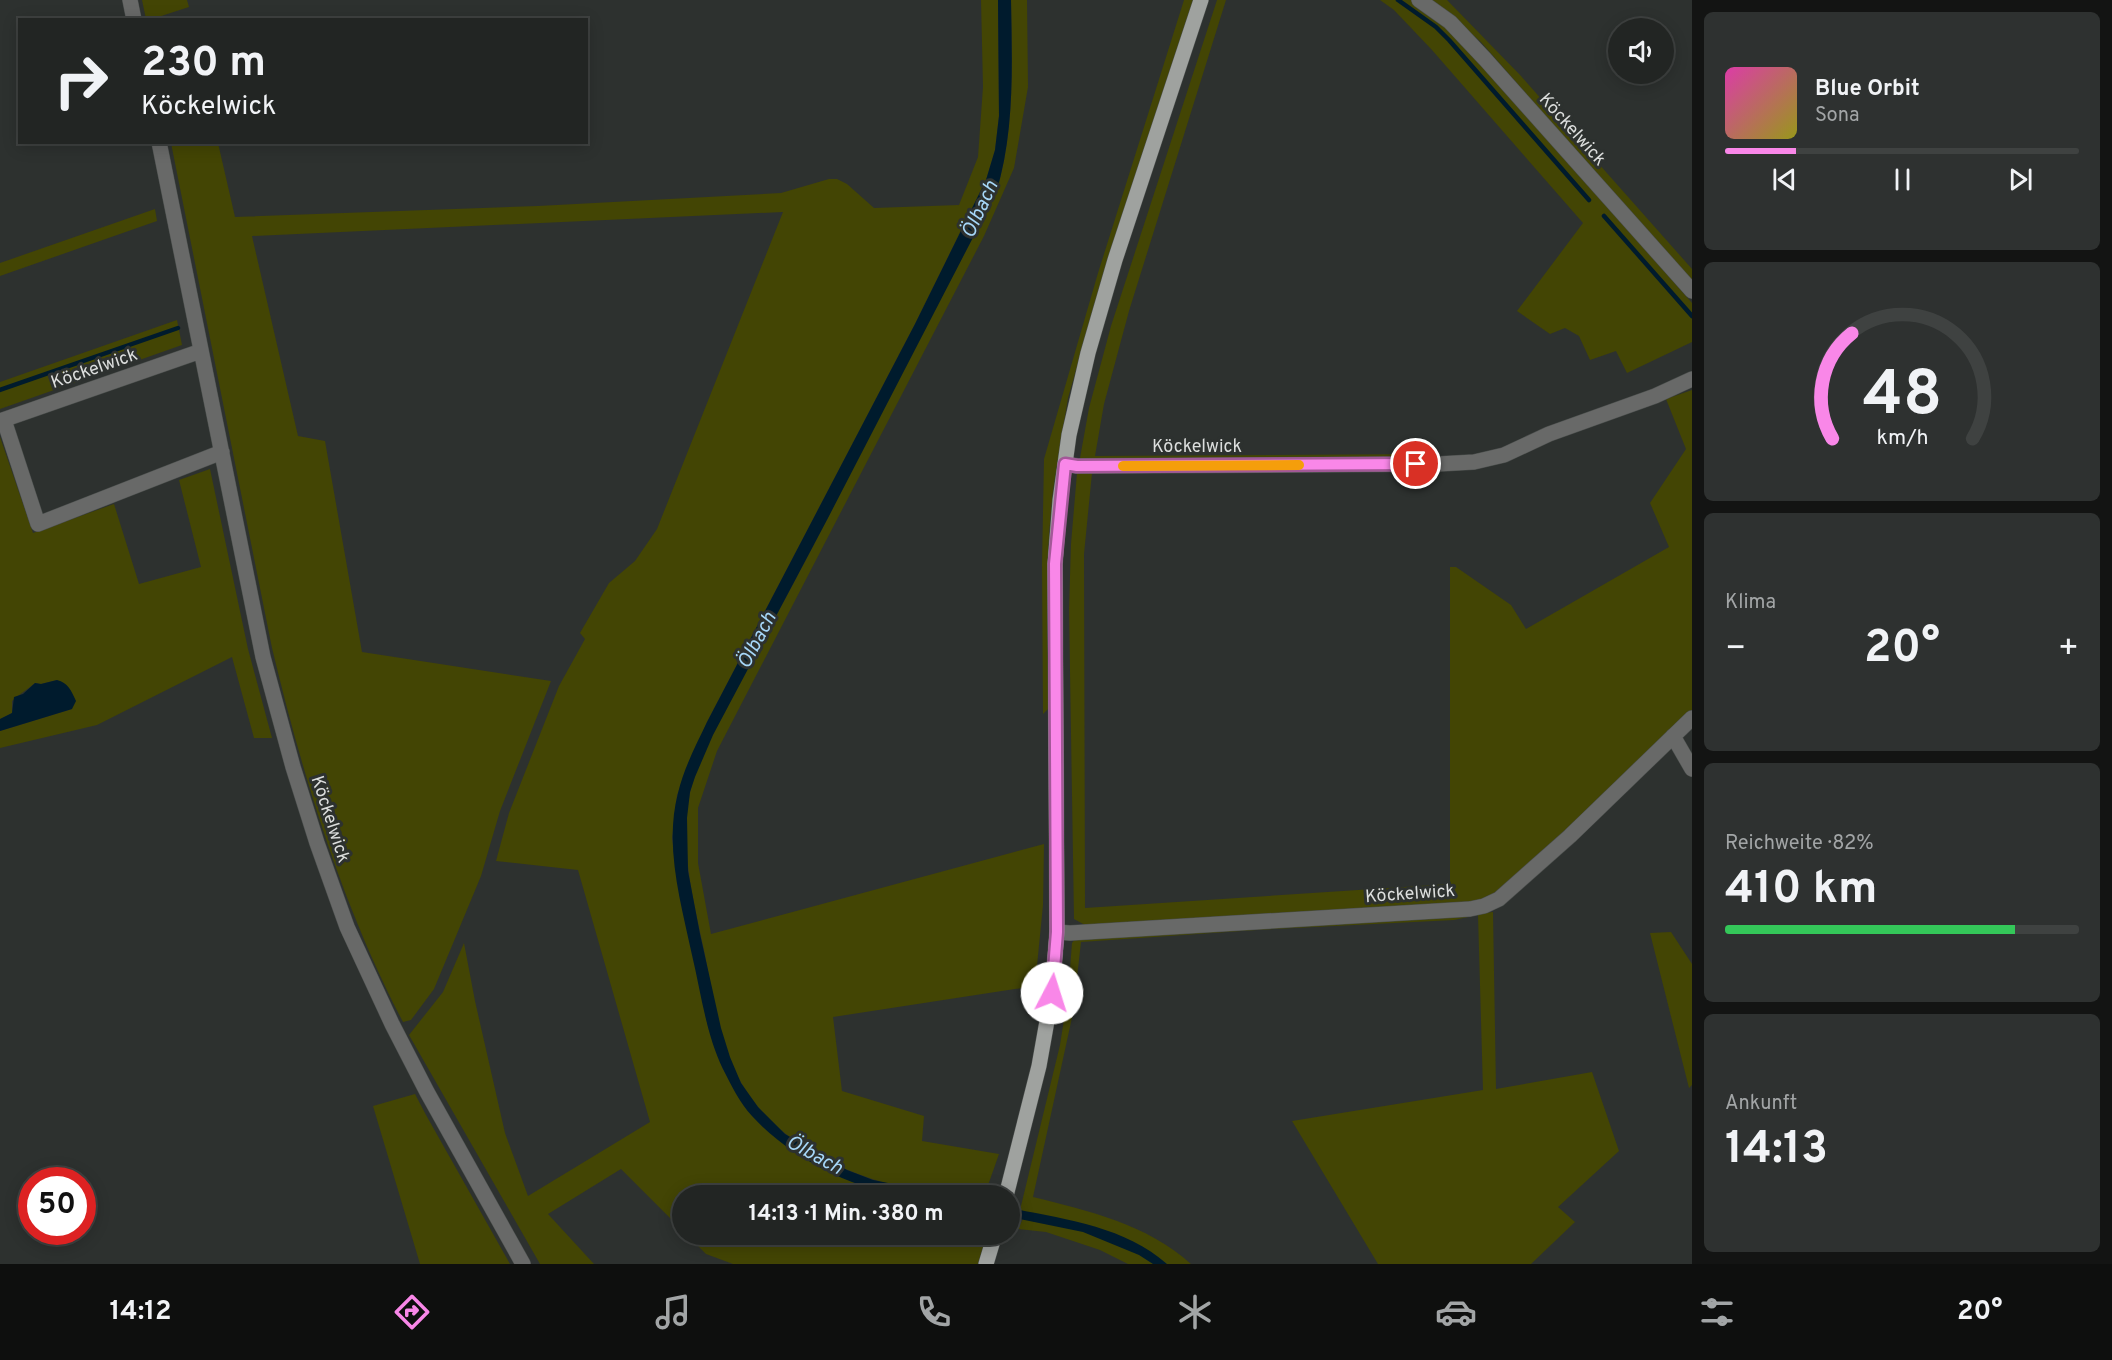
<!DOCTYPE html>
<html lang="de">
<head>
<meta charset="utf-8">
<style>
	:root { --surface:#222523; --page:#2e3130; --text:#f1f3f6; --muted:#a2a5a6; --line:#3f4241; --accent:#f987e8 }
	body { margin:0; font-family:Overpass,sans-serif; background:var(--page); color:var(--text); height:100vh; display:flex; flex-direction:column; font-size:22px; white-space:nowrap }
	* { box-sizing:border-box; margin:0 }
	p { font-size:20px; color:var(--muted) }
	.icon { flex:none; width:33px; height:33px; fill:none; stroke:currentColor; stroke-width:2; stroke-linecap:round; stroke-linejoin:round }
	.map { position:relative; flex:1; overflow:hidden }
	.panel { display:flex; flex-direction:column; gap:12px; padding:12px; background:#131413; width:420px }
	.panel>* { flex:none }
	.top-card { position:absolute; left:18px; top:18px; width:570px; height:126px; border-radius:0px; box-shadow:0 3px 15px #0003,0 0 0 2px var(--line); background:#222523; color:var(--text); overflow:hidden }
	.fabs { position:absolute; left:1608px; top:18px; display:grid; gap:12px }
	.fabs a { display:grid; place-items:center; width:66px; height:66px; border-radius:50%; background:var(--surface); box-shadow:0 3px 15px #0003,0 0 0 2px var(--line); font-size:30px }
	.speed { position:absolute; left:18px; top:1167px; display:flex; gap:12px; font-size:30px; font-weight:700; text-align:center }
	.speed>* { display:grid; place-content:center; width:78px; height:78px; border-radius:50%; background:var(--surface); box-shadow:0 3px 15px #0003,0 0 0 2px var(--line); line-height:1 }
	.speed .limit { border:9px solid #d22; background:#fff; color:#111 }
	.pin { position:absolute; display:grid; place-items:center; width:51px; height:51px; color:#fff; margin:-26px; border:3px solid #fff; border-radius:50%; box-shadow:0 2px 6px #0007 }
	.me { position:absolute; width:66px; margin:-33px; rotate:5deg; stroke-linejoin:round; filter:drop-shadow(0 0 4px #0008) }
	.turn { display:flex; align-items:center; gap:21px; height:126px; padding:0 24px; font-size:27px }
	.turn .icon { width:78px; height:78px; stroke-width:2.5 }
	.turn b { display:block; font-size:42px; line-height:51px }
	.big { font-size:45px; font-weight:700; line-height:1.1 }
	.panel .tile { flex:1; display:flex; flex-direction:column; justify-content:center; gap:9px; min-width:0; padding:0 21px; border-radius:9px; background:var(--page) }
	.panel .dial { align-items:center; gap:0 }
	.dial svg { height:156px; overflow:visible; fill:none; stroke:var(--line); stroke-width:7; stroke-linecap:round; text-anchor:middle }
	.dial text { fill:var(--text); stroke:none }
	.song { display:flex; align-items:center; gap:18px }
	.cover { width:72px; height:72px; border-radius:9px; background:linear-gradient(135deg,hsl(320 70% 55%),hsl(60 70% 35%)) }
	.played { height:6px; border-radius:3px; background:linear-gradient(90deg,var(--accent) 20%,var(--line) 20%) }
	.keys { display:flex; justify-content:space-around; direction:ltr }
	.heat { display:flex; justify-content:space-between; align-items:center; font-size:33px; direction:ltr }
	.charge { height:9px; border-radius:4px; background:linear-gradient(90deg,#34c759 82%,var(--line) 0) }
	.trip { position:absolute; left:672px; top:1185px; width:348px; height:60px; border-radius:30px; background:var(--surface); box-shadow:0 3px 15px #0003,0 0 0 2px var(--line); font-weight:700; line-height:60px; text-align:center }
	.dock { display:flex; height:96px; justify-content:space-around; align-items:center; background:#0e0f0e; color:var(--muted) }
	.dock .icon { width:42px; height:42px }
	.dock .active { color:var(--accent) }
	.dock b { font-size:27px; color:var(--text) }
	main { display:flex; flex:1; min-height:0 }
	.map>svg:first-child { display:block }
</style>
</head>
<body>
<main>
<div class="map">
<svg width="1692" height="1264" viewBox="0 0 1692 1264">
	<rect width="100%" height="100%" fill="#2d312f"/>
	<path fill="#434504" d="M 142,0 L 187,0 L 189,7 L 152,19 L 146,19 Z
		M 981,0 L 998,0 L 999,116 L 995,150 L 986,180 L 915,324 L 707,722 L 677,795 L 672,838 L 676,873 L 708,1027 L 722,1067 L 737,1094 L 793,1152 L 822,1168 L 856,1183 L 910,1195 L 682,1196 L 682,1230 L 621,1169 L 548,1214 L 594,1264 L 540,1264 L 409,1035 L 443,992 L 464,943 L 475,1001 L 505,1133 L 528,1196 L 650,1122 L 578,870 L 496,861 L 509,813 L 559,686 L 585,639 L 580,633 L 609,583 L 635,561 L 657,529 L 783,212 L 252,236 L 298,436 L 325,441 L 362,652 L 551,681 L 500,811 L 481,876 L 434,989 L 411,1020 L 403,1022 C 342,905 303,777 272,648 L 171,143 L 218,143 L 235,217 L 538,206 L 781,193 L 829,179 L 837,179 L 847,184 L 874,208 L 959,205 L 978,157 L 983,87 Z
		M 1011,0 L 1027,0 L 1028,87 L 1014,168 L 984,236 L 717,751 L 698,808 L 698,863 L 711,934 L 1044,844 L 1043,905 L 1035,986 L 833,1017 L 842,1091 L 924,1116 L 922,1141 L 999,1154 L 986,1191 L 998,1195 C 981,1195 964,1197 947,1195 C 872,1187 782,1153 742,1084 C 719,1045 713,994 704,950 C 693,899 679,846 690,793 C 697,761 716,729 731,700 C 751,663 771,625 791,588 C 821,532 849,475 878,418 C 917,343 957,268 996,193 C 1015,131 1012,65 1011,0 Z
		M 1184,0 L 1194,0 L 1103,275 L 1068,398 L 1053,490 L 1049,534 L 1047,609 L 1049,708 L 1043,714 L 1042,565 L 1044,459 L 1098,273 Z
		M 1217,0 L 1226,0 L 1129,311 L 1104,404 L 1095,456 L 1438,454 L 1438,459 L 1085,460 L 1080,458 L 1089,408 L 1111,326 Z
		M 1380,0 L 1411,0 L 1439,21 L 1470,49 L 1692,303 L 1692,342 L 1627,373 L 1616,351 L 1590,360 L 1579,336 L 1565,328 L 1550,334 L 1517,311 L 1583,223 L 1432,50 L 1394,10 Z
		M 1432,0 L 1447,0 L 1521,76 L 1692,269 L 1692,284 L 1481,42 Z
		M 155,209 L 157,221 L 0,276 L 0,263 Z
		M 177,320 L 182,345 L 0,409 L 0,382 Z
		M 1692,390 L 1692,711 L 1564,833 L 1512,878 L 1488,898 L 1455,906 L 1085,925 L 1074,919 L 1069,609 L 1071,544 L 1077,473 L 1092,473 L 1084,554 L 1085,908 L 1450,884 L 1450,567 L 1456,567 L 1511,605 L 1526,629 L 1669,547 L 1650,503 L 1686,449 L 1666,399 Z
		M 0,437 L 33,533 L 114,504 L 139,584 L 201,567 L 179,480 L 210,469 L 248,649 L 272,738 L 254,738 L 232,657 L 97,725 L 0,748 L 0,731 L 72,709 L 57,680 L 41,684 L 35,683 C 27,690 19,694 12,701 L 12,713 L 0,719 Z
		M 1493,912 L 1496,1089 L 1592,1072 L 1619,1151 L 1558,1207 L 1575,1222 L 1531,1264 L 1378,1264 L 1292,1121 L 1483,1090 L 1478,915 L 1454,920 L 1257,930 L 1081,942 L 1073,1013 L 1033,1197 C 1089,1211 1147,1224 1191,1264 L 1128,1264 L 1100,1250 L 1046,1232 L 1018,1229 L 1026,1212 L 1020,1210 L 1060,1045 L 1068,994 L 1072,943 L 1075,939 L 1478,914 Z
		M 1671,932 L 1692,964 L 1692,1085 L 1689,1088 L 1650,933 Z
		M 415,1094 L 426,1115 L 510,1264 L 420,1264 L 373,1106 Z
		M 687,1235 L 987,1235 L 978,1264 L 733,1264 L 706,1254 Z"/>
	<path fill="#001b2d" d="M 998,0 L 1011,0 C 1012,65 1015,131 996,193 L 828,518 L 713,735 L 695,777 L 690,792 L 687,818 L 688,871 L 700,934 L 721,1028 L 730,1057 L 741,1083 L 758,1107 L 785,1134 L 847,1170 L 873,1180 L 948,1195 C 936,1196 924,1196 912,1196 C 856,1192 789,1157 752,1116 C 740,1103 731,1085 723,1069 C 706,1034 701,993 692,955 C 681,903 664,846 678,793 C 684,768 696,745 707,722 L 915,324 L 986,180 L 995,150 L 999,116 Z
		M 57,680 C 68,683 71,690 76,701 L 72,709 L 0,731 L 0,719 L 12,713 L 14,697 L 23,694 L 35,683 L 41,684 Z
		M 1010,1208 C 1064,1219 1124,1226 1167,1264 L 1153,1264 L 1139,1255 L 1083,1232 L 1010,1217 Z"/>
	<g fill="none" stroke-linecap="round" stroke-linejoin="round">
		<path stroke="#001b2d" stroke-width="4.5" d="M 1398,0 L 1436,27 L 1449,40 L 1589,200
			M 1604,216 L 1692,316
			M 0,390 L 178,328"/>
		<g stroke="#494d4b" stroke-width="16">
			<path id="minor" d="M 130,0 L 134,20
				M 1419,0 L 1450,22 L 1485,59 L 1692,291
				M 159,142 L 263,657 L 293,767 L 317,843 L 347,927 L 392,1024 L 427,1092 L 523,1264
				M 4,420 L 38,524 L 222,452
				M 0,421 L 201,351
				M 1065,464 L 1077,466 L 1438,464 L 1474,462 L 1504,455 L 1549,434 L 1655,396 L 1692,379
				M 1673,736 L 1692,769
				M 1057,932 L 1070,933 L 1470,909 L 1484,906 L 1499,899 L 1570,836 L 1692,718"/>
		</g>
		<g stroke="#494d4b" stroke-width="16">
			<path id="major" d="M 1006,1196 L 1039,1066 L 1052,993 L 1057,932 L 1055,564 L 1060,500 L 1069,435 L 1088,353 L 1115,260 L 1201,0
				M 986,1264 L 995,1234"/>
		</g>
		<use href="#minor" stroke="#686968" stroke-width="15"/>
		<use href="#major" stroke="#9fa29f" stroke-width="15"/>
	</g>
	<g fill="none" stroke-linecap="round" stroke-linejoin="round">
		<g stroke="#a25897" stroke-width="15">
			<path id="route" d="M 1052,993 L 1057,932 L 1055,564 L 1065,464 L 1077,466 L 1416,464"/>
		</g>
		<use href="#route" stroke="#f987e8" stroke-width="10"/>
		<path stroke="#f59e0b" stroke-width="10" d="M 1123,466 L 1299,465"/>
	</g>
	<g text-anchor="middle" stroke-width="6" stroke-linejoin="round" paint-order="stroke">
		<g font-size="18" fill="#dcdedd" stroke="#2d312f">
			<text transform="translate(1573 129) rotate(48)" y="6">Köckelwick</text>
			<text transform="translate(94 368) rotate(-19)" y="6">Köckelwick</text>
			<text x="1197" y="452">Köckelwick</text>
			<text transform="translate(331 819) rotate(72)" y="6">Köckelwick</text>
			<text transform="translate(1410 893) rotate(-4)" y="6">Köckelwick</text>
		</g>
		<g font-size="20" font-style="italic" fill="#a6d7f8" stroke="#2d312f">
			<text transform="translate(979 209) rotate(-65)" y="7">Ölbach</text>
			<text transform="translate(756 640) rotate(-62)" y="7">Ölbach</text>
			<text transform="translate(815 1154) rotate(29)" y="7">Ölbach</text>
		</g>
	</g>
</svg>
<div class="fabs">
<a><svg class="icon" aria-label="sound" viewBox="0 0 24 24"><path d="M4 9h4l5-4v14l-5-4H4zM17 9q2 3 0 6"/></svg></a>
</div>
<div class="speed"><div class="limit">50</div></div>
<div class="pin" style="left:1416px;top:464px;background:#d93025"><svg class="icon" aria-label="arrive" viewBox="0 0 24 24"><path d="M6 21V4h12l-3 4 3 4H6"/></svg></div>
<svg class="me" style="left:1052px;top:993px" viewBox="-20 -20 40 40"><circle r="19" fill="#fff"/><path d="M0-13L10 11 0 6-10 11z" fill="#f987e8"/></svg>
<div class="trip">14:13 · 1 Min. · 380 m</div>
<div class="top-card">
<div class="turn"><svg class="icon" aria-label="right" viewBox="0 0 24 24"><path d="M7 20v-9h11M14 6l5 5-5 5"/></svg><div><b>230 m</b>Köckelwick</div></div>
</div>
</div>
<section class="panel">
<div class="tile">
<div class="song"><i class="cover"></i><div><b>Blue Orbit</b><p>Sona</p></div></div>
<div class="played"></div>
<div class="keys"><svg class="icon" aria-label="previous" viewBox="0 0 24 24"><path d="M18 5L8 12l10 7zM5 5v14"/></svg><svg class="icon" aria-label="pause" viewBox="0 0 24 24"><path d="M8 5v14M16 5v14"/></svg><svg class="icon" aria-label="next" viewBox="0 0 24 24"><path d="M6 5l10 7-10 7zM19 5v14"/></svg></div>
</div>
<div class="tile dial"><svg viewBox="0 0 100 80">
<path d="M14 69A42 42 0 1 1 86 69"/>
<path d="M14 69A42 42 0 0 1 24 15" stroke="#f987e8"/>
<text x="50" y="56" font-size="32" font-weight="700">48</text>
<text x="50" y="72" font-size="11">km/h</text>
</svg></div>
<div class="tile"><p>Klima</p>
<div class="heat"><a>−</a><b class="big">20°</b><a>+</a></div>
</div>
<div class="tile"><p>Reichweite · 82%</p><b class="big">410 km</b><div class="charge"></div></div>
<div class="tile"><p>Ankunft</p><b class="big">14:13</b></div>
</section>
</main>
<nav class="dock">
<b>14:12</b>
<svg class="icon active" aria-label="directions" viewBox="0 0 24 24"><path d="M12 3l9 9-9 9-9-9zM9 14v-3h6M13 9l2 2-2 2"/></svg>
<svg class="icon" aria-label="music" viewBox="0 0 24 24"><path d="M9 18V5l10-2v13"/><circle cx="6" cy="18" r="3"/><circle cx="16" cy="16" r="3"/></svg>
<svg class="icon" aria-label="phone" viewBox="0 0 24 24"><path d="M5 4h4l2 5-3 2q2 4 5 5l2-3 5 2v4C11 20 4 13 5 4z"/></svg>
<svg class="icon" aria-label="climate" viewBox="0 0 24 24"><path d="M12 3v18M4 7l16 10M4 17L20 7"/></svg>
<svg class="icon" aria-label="car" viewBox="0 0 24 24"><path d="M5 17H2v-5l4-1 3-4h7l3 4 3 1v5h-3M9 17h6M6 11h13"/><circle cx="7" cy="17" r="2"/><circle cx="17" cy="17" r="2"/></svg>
<svg class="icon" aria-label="filters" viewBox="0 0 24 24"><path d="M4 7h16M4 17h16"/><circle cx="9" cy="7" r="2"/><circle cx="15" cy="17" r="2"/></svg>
<b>20°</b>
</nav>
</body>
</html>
